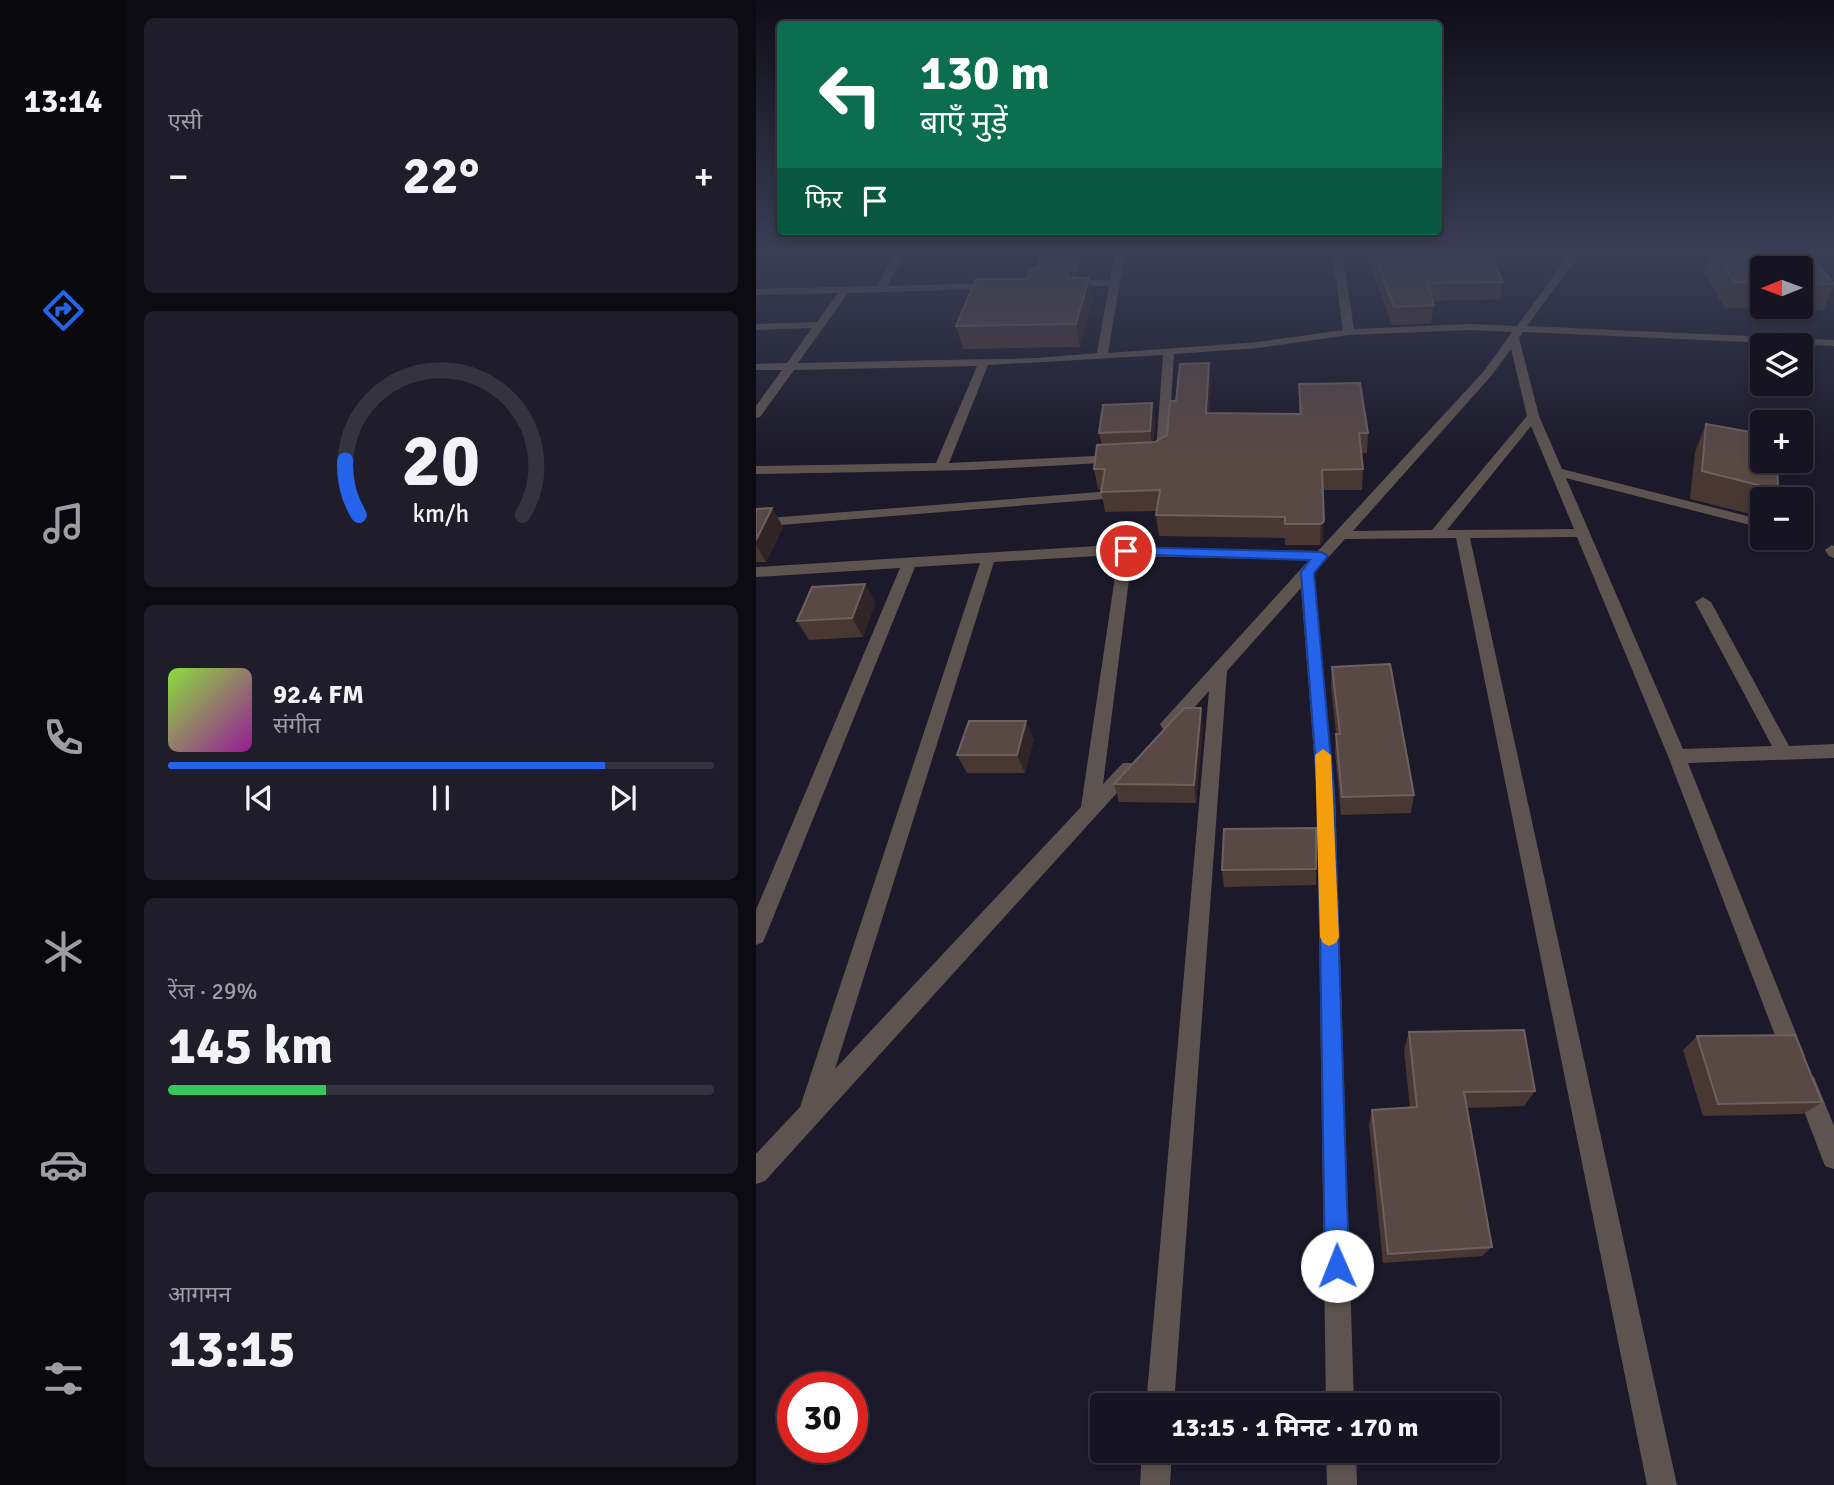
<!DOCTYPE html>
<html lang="hi">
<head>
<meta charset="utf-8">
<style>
	:root { --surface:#151420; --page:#1e1d29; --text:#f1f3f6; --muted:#9d9ea5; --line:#34333e; --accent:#2563eb }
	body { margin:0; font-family:Signika,"Noto Sans Devanagari",sans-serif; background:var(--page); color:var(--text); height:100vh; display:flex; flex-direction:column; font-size:26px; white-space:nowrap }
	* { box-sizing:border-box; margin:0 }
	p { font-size:23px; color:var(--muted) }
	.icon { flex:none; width:38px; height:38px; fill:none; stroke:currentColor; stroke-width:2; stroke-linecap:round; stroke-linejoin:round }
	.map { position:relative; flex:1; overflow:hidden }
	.details { display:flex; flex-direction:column; gap:18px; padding:18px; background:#0c0b12; width:630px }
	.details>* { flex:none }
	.hud { position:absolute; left:21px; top:21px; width:665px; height:214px; border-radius:7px; box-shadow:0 4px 10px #0003,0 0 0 2px var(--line); background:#0b6e4f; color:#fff; overflow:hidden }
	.needle { width:46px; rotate:269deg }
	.buttons { position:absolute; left:994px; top:256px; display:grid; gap:14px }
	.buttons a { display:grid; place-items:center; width:63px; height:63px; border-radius:7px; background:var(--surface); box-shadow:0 4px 10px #0003,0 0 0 2px var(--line); font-size:35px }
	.speed { position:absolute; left:21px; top:1372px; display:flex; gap:14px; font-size:35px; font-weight:700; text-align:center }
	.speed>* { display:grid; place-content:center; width:91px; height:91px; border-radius:50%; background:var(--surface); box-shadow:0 4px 10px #0003,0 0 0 2px var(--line); line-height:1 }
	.speed .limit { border:10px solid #d22; background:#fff; color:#111 }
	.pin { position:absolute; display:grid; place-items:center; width:60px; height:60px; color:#fff; margin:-30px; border:4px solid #fff; border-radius:50%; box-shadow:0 2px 7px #0007 }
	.me { position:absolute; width:77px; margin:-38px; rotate:359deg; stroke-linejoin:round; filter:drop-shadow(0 0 5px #0008) }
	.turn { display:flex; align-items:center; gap:24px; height:147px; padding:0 28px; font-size:32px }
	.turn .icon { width:91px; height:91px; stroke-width:2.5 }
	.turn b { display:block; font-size:49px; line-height:60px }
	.then { display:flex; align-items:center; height:66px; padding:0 28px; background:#0003; gap:14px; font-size:26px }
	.big { font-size:52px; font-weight:700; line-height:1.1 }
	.details .tile { flex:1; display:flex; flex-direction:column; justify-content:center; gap:10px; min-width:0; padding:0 24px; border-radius:10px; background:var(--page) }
	.details .dial { align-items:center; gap:0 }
	.dial svg { height:182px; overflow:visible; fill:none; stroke:var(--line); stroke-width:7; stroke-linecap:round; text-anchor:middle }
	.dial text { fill:var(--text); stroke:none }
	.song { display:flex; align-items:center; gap:21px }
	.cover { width:84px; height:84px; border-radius:10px; background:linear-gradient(135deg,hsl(90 70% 55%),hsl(300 70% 35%)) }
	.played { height:7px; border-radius:4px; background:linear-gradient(90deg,var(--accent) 80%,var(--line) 80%) }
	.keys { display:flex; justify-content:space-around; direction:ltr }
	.heat { display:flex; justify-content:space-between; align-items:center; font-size:38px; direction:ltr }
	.charge { height:10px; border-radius:5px; background:linear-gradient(90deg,#34c759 29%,var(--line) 0) }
	.trip { position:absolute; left:334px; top:1393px; width:410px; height:70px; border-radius:7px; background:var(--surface); box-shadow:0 4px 10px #0003,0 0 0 2px var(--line); font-weight:700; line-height:70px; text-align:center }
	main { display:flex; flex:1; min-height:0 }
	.tabs { display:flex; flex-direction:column; width:126px; justify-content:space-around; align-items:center; background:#08080d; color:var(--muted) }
	.tabs .icon { width:49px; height:49px }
	.tabs .on { color:var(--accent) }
	.tabs b { font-size:32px; color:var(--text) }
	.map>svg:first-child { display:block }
</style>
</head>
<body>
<main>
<nav class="tabs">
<b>13:14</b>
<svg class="icon on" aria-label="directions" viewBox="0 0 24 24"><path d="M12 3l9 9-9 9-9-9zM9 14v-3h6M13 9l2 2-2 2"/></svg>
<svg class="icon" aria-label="music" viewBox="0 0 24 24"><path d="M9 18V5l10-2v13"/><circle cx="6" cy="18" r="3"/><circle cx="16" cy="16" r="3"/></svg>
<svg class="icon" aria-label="phone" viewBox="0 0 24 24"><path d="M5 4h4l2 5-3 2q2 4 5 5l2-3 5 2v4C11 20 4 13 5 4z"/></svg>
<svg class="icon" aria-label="climate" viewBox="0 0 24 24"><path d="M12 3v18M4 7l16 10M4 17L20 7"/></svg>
<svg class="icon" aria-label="car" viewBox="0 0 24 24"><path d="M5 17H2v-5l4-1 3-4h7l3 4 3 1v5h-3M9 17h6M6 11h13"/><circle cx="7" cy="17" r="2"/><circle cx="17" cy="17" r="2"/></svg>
<svg class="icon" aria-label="filters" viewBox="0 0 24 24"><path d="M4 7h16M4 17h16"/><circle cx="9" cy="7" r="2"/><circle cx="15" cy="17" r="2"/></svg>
</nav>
<section class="details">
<div class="tile"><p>एसी</p>
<div class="heat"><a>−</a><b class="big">22°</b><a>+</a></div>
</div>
<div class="tile dial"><svg viewBox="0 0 100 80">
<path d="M14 69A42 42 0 1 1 86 69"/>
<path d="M14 69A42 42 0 0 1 8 45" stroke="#2563eb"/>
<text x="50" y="56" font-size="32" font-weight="700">20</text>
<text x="50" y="72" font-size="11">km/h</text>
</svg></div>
<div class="tile">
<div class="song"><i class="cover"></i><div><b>92.4 FM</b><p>संगीत</p></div></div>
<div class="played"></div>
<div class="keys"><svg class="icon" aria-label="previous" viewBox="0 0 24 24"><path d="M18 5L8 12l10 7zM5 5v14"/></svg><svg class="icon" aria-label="pause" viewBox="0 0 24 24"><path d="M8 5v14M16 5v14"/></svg><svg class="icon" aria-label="next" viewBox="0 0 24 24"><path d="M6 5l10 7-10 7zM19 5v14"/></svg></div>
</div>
<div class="tile"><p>रेंज · 29%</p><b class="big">145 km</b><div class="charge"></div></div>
<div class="tile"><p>आगमन</p><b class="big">13:15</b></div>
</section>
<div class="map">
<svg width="1078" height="1485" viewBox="0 0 1078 1485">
	<rect width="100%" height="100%" fill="#1c1a2a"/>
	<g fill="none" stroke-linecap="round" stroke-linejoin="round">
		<path fill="#5d544f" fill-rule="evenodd" d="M 140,251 L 150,251 L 131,286 L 238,283 L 243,286 L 238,289 L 92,293 L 42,363 L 281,358 L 341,353 L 353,286 L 311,287 L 306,284 L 311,281 L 354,280 L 359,251 L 369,251 L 352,353 L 502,342 L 587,330 L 576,251 L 586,251 L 598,329 L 714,324 L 761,326 L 816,251 L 826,251 L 771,326 L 1078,340 L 1078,346 L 767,332 L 763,338 L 783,416 L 806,469 L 999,518 L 1001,521 L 994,525 L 810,478 L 927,749 L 1016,746 L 939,602 L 947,597 L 955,602 L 1033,746 L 1078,744 L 1078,758 L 932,763 L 1049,1056 L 1046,1064 L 1038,1067 L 1030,1064 L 912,756 L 821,537 L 714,538 L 921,1485 L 891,1485 L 700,538 L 589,539 L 558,573 L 579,793 L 598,1405 L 570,1405 L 561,793 L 545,588 L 471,671 L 418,1405 L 390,1405 L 453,691 L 419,729 L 407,729 L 404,724 L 553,560 L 376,556 L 347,784 L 367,763 L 379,763 L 382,768 L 379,773 L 9,1181 L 0,1184 L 0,1154 L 44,1107 L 224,563 L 159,567 L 10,935 L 7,942 L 0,945 L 0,910 L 144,568 L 0,577 L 0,567 L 341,546 L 562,551 L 728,371 L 756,332 L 714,330 L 593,335 L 502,348 L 418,354 L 412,453 L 399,461 L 393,457 L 400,451 L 407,355 L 232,365 L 193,463 L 360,455 L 366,459 L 364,462 L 217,470 L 0,474 L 0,466 L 180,463 L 221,366 L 38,370 L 4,417 L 0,418 L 0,406 L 26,370 L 0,370 L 0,364 L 31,363 L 56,328 L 0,330 L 0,324 L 61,322 L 82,293 L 0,295 L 0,289 L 121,286 ZM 755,349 L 771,416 L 676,530 L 597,531 L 736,375 ZM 775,426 L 818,529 L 691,530 ZM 341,556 L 362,556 L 325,807 L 79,1069 L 238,562 Z
			M 343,492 L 348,493 L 348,499 L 0,527 L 0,519 Z
			M 1076,545 L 1078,546 L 1078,558 L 1073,556 L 1069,550 Z
			M 1050,1073 L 1058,1077 L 1078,1126 L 1078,1169 L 1069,1166 L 1038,1085 L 1042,1077 Z
			M 386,1451 L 416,1451 L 414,1485 L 384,1485 Z
			M 570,1451 L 600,1451 L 601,1485 L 571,1485 Z"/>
	</g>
	<path fill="#493732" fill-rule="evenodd" d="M 286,251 L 328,251 L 321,278 L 333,278 L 337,300 L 324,347 L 207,349 L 200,326 L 271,279 L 281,268 Z
		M 609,251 L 733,251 L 747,282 L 744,299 L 677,301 L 678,305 L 675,323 L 636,325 Z
		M 955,251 L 1052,251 L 1078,283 L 1078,286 L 1067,310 L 969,308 L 948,273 ZM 1006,268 L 1045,268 L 1045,306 L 1006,306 Z
		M 455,383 L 453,413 L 543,414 L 543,384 L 612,433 L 611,453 L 605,453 L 607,469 L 606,490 L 567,490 L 567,542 L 564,545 L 529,545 L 529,538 L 403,536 L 400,515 L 401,511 L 349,512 L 345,490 L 342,489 L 338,469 L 346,445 L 343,433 L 399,422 L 397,443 L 399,442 L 411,435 Z
		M 950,424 L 1022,490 L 1017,499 L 1006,499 L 1006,517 L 934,499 L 939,452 Z
		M 16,508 L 27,527 L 10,562 L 0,562 L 0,509 Z
		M 109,584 L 119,603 L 107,637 L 53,640 L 41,621 Z
		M 576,667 L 658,795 L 655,813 L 585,815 L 579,752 L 580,734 L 575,686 Z
		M 447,726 L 440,803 L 363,802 L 358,784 Z
		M 278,739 L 269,773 L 211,773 L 201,755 Z
		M 560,869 L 560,885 L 468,887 L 466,870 Z
		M 653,1032 L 779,1091 L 768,1106 L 711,1108 L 736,1247 L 726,1256 L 627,1263 L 613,1125 L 616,1110 L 654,1108 L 648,1050 Z
		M 941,1036 L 1066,1102 L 1047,1114 L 947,1116 L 927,1050 Z"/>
	<path fill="#302426" d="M 324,251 L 328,251 L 321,278 L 319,270 Z
		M 314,267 L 318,290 L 311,278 Z
		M 333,278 L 337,300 L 324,347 L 320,324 Z
		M 453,363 L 455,383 L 452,433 L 450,413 Z
		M 396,403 L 399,422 L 397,450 L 394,431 Z
		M 16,508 L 27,527 L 10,562 L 0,545 L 0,540 Z
		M 568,521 L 567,542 L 564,545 L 565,524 Z
		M 109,584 L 119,603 L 107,637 L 96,618 Z
		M 445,708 L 447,726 L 440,803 L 438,785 Z
		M 270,721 L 278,739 L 269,773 L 261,755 Z"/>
	<path fill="#594945" stroke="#6d605e" stroke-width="2" d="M 286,251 L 324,251 L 319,270 L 314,270 L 314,267 L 281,268 Z
		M 617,251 L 733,251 L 747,282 L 672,283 L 678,305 L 638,307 Z
		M 958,251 L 1052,251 L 1078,284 L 1045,283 L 1045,268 L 1006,268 L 1006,283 L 978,282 Z
		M 314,267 L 311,278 L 333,278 L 320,324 L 200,326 L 220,279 L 271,279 L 274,268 Z
		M 453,363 L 450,413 L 545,414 L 543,384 L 604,383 L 612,433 L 603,433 L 607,469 L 566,470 L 568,521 L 565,524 L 529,524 L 529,517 L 400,515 L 404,490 L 345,492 L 349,469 L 338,469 L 341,445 L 399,442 L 411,435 L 414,401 L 420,401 L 424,364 Z
		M 396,403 L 394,431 L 343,433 L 347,405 Z
		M 950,424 L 1006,434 L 1006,460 L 1021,460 L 1022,490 L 946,471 Z
		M 16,508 L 0,540 L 0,509 Z
		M 109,584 L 96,618 L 41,621 L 56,587 Z
		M 634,664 L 658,795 L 586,797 L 580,734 L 584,734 L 576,667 Z
		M 428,708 L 445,708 L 438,785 L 358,784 Z
		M 213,721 L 270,721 L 261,755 L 201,755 Z
		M 560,828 L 560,869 L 466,870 L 468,829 Z
		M 768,1030 L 779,1091 L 708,1092 L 736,1247 L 632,1254 L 616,1110 L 661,1107 L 653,1032 Z
		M 1039,1035 L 1066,1102 L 962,1104 L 941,1036 Z"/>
	<linearGradient id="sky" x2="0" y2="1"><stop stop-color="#0f0e17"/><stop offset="0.55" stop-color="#3a3e55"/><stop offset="1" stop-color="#3a3e55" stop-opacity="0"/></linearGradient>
	<rect width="1078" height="459" fill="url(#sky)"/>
	<path fill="#2563eb" stroke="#184099" stroke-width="2" d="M 370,547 L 565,552 L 572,556 L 558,573 L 578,793 L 593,1266 L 590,1275 L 581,1278 L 573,1275 L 569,1266 L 562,793 L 545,572 L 554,560 L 366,554 L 364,551 Z"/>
	<path fill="#f59e0b" d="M 567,749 L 575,755 L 583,937 L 580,943 L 573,946 L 567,943 L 564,937 L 559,755 Z"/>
</svg>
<div class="buttons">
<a><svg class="needle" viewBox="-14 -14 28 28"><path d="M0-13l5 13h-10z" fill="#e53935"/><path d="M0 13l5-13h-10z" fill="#9d9ea5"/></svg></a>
<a><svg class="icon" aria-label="layers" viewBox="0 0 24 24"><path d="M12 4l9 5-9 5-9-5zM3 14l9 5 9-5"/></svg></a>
<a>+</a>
<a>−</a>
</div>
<div class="speed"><div class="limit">30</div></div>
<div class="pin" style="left:370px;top:551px;background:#d93025"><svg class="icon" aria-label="arrive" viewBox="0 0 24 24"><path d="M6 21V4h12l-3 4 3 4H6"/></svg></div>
<svg class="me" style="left:581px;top:1266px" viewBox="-20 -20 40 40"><circle r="19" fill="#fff"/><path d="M0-13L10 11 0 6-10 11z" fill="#2563eb"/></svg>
<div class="trip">13:15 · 1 मिनट · 170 m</div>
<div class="hud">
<div class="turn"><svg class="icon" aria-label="left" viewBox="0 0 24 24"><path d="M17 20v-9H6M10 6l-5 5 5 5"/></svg><div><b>130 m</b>बाएँ मुड़ें</div></div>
<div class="then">फिर<svg class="icon" aria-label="arrive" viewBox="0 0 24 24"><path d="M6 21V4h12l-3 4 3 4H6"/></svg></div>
</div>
</div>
</main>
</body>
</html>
